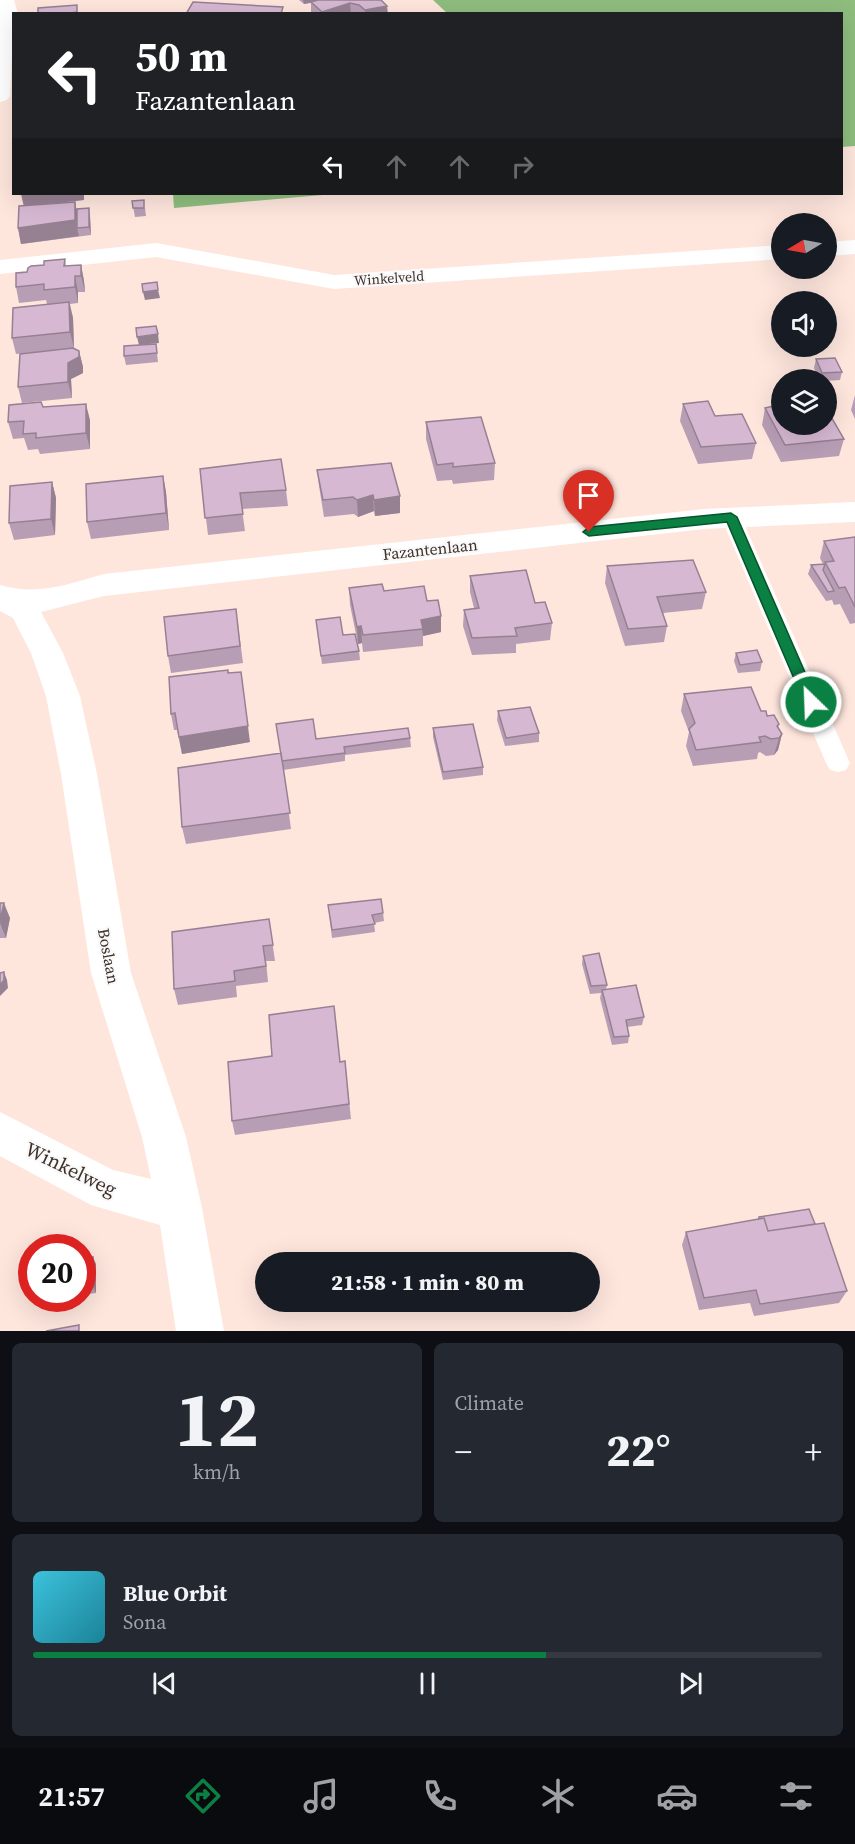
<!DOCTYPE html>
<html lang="en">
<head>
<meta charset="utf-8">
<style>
	:root { --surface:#171b24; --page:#242831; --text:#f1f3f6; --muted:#9ea1a6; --line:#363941; --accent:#0b8043 }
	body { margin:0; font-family:"Source Serif 4",serif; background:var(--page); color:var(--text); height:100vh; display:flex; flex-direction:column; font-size:22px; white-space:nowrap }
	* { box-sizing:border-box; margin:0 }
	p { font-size:20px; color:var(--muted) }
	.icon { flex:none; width:33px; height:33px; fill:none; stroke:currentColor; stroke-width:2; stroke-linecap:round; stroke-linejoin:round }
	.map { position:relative; height:1331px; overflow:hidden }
	.details { display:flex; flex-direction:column; gap:12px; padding:12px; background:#0d0f14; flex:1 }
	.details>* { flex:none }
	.guide { position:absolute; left:12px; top:12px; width:831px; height:183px; border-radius:0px; box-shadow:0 6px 24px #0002; background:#202124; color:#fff; overflow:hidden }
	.needle { width:39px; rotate:260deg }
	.fabs { position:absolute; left:771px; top:213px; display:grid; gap:12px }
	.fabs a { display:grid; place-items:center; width:66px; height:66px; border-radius:50%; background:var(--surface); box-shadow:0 6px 24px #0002; font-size:30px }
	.speed { position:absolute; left:18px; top:1234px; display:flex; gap:12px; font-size:30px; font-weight:700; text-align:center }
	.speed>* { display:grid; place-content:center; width:78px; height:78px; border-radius:50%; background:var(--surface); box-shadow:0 6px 24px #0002; line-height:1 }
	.speed .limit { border:9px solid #d22; background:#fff; color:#111 }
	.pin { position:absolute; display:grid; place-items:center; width:51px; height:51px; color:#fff; margin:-62px -26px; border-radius:50% 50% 50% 0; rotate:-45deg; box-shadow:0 0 6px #0007 }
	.pin .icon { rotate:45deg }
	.me { position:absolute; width:66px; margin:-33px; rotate:336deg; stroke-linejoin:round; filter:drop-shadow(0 0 4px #0008) }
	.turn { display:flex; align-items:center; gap:21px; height:126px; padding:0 24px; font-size:27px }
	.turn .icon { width:78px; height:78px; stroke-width:2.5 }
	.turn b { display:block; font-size:42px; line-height:51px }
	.lanes { display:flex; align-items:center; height:57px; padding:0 24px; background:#0003; justify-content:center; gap:30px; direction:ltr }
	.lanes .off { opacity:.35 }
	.big { font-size:45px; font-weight:800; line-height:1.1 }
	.details .tile { flex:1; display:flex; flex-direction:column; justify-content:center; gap:9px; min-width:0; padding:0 21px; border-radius:9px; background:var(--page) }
	.details .dial { align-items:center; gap:0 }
	.dial b { font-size:78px; line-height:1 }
	.song { display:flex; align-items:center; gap:18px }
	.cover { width:72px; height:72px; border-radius:9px; background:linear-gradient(135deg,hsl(190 70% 55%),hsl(190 70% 35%)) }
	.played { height:6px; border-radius:3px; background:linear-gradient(90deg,var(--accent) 65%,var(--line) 65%) }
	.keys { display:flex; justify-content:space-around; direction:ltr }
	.heat { display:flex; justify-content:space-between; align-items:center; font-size:33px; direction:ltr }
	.details .tiles { flex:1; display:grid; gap:12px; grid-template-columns:1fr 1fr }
	.tile:last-child { grid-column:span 2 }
	.trip { position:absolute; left:255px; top:1252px; width:345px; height:60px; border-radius:30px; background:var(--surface); box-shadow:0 6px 24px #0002; font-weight:800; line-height:60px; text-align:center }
	.menu { display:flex; height:96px; justify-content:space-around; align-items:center; background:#090b0e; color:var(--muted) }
	.menu .icon { width:42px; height:42px }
	.menu .selected { color:var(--accent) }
	.menu b { font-size:27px; color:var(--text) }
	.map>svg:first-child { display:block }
</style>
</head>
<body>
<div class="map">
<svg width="855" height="1331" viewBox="0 0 855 1331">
	<rect width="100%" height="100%" fill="#fee6dd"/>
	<path fill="#8ebd7e" d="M 433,0 L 855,0 L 855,146 L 842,147 L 842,14 L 448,14 Z
		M 173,194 L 334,194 L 174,208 Z"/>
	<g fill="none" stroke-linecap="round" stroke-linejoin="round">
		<path fill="#fff" fill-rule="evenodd" d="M 731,510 L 738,512 L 741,517 L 850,763 L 846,770 L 838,772 L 830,770 L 826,763 L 721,517 L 724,512 Z"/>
		<path fill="#fff" fill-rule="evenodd" d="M 0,0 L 14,0 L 18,14 L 14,14 L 10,96 L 7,100 L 0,102 Z
			M 855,240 L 855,254 L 826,256 L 826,242 Z
			M 156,243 L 334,275 L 782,245 L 782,259 L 334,289 L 156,257 L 0,274 L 0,260 Z
			M 855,502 L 855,522 L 704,529 L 104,596 L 41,612 L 63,653 L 80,696 L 97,774 L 131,973 L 186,1137 L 202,1208 L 224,1331 L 176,1331 L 160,1225 L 91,1205 L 0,1156 L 0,1112 L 113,1170 L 151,1179 L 142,1137 L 91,973 L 61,774 L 46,696 L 31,653 L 13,618 L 0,611 L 0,585 C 38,596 68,584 104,574 L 704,509 Z"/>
	</g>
	<path fill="#b89eb5" d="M 299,0 L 381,0 L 388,14 L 311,14 L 311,3 L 304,4 Z
		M 84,200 L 70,202 L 77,209 L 90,216 L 91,235 L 21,244 L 18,228 L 24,206 Z
		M 132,201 L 145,208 L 146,216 L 135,217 Z
		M 65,259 L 66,266 L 81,265 L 84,281 L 85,292 L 78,292 L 78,303 L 70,304 L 73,318 L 74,348 L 16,354 L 12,338 L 47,304 L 46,300 L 19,303 L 16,287 L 27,272 L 44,265 Z
		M 159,343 L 142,345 L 156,344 L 158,362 L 126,365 L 124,356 L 124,346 Z
		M 79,351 L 83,367 L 83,373 L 71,379 L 72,398 L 22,403 L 18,387 Z
		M 816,359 L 842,372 L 840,380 L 826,381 L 826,380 L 819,380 L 814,368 Z
		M 855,395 L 855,419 L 851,410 Z
		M 683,404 L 715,416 L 756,443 L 752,459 L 698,464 L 680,421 Z
		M 43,407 L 90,420 L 90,449 L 40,454 L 38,449 L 28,450 L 24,438 L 13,439 L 8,422 Z
		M 765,408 L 844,439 L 839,456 L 781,462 L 762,425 Z
		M 426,422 L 495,463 L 494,480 L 453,484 L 452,480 L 437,481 L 426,439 Z
		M 200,469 L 286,490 L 288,506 L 242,509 L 245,531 L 208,535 Z
		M 317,470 L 400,496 L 400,513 L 375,516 L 374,511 L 358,517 L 354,514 L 324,517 L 319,486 Z
		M 163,476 L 166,492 L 169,530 L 91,539 L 87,522 Z
		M 52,482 L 56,498 L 55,535 L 14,540 L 9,523 Z
		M 855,537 L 855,623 L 850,624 L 840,604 L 834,605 L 832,600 L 826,601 L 808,574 L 811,565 L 823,564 L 820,558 L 824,541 Z
		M 607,566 L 706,592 L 702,609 L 663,613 L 667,626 L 664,642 L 625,646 L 605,583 Z
		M 470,576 L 535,603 L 552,623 L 550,640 L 516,644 L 516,653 L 472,655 L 463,626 L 464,610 L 474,608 L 470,592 Z
		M 349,588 L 384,591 L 427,601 L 441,616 L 441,632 L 423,636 L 423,646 L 363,652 L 362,643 L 358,644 L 350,605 Z
		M 236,609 L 243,663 L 171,673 L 168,656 Z
		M 316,620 L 343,635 L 359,651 L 360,660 L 322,664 Z
		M 736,653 L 762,662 L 760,671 L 738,673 L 734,661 Z
		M 169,677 L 250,742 L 182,754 L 177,730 L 174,730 L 171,714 Z
		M 684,694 L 767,716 L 779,724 L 778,728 L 782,734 L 778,750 L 774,755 L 766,756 L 760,752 L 758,753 L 757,759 L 693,766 L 686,746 L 689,732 L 681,711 Z
		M 498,711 L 539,733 L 539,742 L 505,746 L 497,720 Z
		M 433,728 L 483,767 L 483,775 L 443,780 L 433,737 Z
		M 410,738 L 411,747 L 345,755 L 345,761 L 283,770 L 291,829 L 186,844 L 182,827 L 280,753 L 316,739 Z
		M 0,903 L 10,918 L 6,938 L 0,938 Z
		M 328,905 L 383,913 L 384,921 L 374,923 L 375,932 L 332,938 Z
		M 269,919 L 275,961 L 266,961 L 268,982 L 236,986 L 237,997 L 178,1005 L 174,989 Z
		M 583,956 L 607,985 L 606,990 L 644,1017 L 642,1025 L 627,1027 L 629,1036 L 628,1043 L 612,1045 L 600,998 L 601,993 L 590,994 L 582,964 Z
		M 345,1061 L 351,1119 L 235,1135 L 232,1121 L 340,1062 Z
		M 759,1217 L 815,1224 L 847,1291 L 839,1303 L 754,1316 L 750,1303 L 699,1310 L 682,1245 L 686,1232 L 758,1219 Z
		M 82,1259 L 96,1264 L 96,1293 L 82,1295 Z
		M 45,1299 L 62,1299 L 47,1302 Z"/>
	<path fill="#968193" d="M 303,0 L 323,0 L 304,4 Z
		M 350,3 L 351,14 L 322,14 L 322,12 Z
		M 387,6 L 388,14 L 365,14 L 365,10 Z
		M 21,194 L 84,194 L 84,200 L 24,207 Z
		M 75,202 L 78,217 L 77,228 L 79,236 L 21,244 L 18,228 Z
		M 89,208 L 90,216 L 91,235 L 89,227 Z
		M 81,265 L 84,281 L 85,292 L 81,276 Z
		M 75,276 L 78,292 L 78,303 L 75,287 Z
		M 158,290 L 160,298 L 145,300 L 143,292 Z
		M 69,302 L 73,318 L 74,348 L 70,332 Z
		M 158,334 L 159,343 L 139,345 L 137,337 Z
		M 79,351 L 83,367 L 83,373 L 71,379 L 72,398 L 68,382 L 68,363 Z
		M 86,404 L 90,420 L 90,449 L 86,433 Z
		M 163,476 L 166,492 L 169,530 L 166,513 Z
		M 52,482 L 56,498 L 55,535 L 51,519 Z
		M 373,495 L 374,511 L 358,517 L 357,500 Z
		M 400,496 L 400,513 L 375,516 L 374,500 Z
		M 441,616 L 441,632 L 423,636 L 421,620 Z
		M 361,626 L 362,643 L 358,644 L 357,627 Z
		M 241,672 L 250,742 L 182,754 L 179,737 Z
		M 782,734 L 778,750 L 774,755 L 779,738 Z
		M 4,903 L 10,918 L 6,938 L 0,923 Z
		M 4,972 L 7,980 L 8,988 L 0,996 L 0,985 Z
		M 93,1257 L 96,1264 L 96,1293 L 93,1286 Z"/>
	<path fill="#d6b8d2" stroke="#968193" stroke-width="1.5" d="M 318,0 L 381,0 L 387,6 L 365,10 L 359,5 L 350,3 L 322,12 L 311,2 Z
		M 193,2 L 283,7 L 281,14 L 186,14 Z
		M 77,5 L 77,12 L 64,14 L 38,14 L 38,8 Z
		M 144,200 L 144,208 L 133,208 L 132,201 Z
		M 75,202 L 75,220 L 18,228 L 19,206 Z
		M 89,208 L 89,227 L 77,228 L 77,209 Z
		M 65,259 L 64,266 L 81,265 L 81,276 L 75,276 L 75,287 L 44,290 L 44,284 L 16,287 L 16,273 L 27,272 L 28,268 L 31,266 L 44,265 L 44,261 Z
		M 157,282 L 158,290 L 143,292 L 142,284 Z
		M 69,302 L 70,332 L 12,338 L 13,308 Z
		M 156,326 L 158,334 L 137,337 L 136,328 Z
		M 156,344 L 157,353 L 124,356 L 124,346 Z
		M 73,348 L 79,351 L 79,357 L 68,363 L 68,382 L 18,387 L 20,354 Z
		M 835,358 L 842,372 L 822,373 L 816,359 Z
		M 708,401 L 715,416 L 742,414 L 756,443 L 701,447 L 683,404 Z
		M 41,402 L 43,407 L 86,404 L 86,433 L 36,438 L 36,433 L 23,434 L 24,421 L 8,422 L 9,405 Z
		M 782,404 L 782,424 L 826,424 L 826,408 L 844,439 L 785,445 L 765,408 Z
		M 481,417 L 495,463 L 453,467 L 453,463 L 437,465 L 426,422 Z
		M 281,459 L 286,490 L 240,493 L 243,514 L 205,518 L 200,469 Z
		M 391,463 L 400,496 L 374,500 L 373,495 L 357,500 L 353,497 L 323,500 L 317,470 Z
		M 163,476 L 166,513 L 87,522 L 86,484 Z
		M 52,482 L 51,519 L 9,523 L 10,486 Z
		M 855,537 L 855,607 L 845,587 L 839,588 L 825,562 L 834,561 L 824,541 Z
		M 693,560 L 706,592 L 657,597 L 667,626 L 628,629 L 607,566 Z
		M 825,564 L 823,570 L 834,591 L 828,592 L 811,565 Z
		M 526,570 L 535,603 L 545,602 L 552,623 L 515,628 L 517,636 L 472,638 L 464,610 L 479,608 L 470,576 Z
		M 382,584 L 384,591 L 424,586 L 427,601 L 438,600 L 441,616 L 421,620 L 423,629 L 363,635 L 361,626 L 357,627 L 349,588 Z
		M 236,609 L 240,646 L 168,656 L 164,617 Z
		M 340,617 L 343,635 L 355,634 L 359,651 L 321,656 L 316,620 Z
		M 757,650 L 762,662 L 740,665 L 736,653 Z
		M 228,670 L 228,673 L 241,672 L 248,726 L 179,737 L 175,713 L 171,714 L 169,677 Z
		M 751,687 L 761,711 L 766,711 L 767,716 L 774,715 L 779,724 L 777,726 L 782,734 L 779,738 L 771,739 L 765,736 L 759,737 L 761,742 L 696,750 L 689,729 L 695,723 L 684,694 Z
		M 530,707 L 539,733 L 506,738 L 498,711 Z
		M 313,719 L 316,739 L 408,728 L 410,738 L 344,747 L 345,753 L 282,761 L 276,724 Z
		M 473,724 L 483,767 L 443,772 L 433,728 Z
		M 281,753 L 290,813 L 182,827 L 178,768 Z
		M 381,899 L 383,913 L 372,915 L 375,924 L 332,930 L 328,905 Z
		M 0,903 L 4,903 L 0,921 Z
		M 269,919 L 273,945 L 263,946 L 266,966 L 234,971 L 235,981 L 174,989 L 172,932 Z
		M 599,953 L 607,985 L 591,986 L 583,956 Z
		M 4,972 L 4,980 L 0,985 L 0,973 Z
		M 636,985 L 644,1017 L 626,1020 L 629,1036 L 614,1037 L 602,990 Z
		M 334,1006 L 340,1062 L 345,1061 L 349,1104 L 232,1121 L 228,1062 L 272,1056 L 269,1015 Z
		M 809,1209 L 815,1224 L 768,1231 L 764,1218 L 759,1219 L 759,1217 Z
		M 764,1218 L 768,1231 L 824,1223 L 847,1291 L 760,1304 L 756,1290 L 704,1298 L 686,1232 Z
		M 93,1257 L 93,1286 L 82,1288 L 82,1259 Z
		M 79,1325 L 79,1331 L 46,1331 Z"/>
	<path fill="#0b8043" stroke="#07532c" stroke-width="1.5" d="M 731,513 L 737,517 L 818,702 L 816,705 L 806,705 L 804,702 L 727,522 L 589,536 L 583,532 L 589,527 Z"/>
	<g text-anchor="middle" stroke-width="4.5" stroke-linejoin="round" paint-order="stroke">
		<g font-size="14" fill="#3f302a" stroke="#f9f9f9">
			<text transform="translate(389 278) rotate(-4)" y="5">Winkelveld</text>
		</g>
		<g font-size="16" fill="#3f302a" stroke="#f9f9f9">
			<text transform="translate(430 549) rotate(-6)" y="6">Fazantenlaan</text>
			<text transform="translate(109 956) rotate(79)" y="6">Boslaan</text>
		</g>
		<g font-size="20" fill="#3f302a" stroke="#f9f9f9">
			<text transform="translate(71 1169) rotate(26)" y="7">Winkelweg</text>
		</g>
	</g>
</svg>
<div class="fabs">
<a><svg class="needle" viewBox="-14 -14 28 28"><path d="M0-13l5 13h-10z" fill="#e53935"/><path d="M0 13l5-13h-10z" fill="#9ea1a6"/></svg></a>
<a><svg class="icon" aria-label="sound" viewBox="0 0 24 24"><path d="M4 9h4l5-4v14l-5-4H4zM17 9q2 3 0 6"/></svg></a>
<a><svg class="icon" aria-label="layers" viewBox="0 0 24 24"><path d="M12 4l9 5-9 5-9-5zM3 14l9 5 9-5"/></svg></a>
</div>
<div class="speed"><div class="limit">20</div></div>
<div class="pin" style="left:589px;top:532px;background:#d93025"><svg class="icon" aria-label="arrive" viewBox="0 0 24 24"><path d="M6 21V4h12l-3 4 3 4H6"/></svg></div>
<svg class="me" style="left:811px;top:702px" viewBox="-20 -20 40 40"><circle r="17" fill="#0b8043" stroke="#fff" stroke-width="3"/><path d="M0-11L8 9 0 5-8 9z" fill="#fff"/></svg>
<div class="trip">21:58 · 1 min · 80 m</div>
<div class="guide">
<div class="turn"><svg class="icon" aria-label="left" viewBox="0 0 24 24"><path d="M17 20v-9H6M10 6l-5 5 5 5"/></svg><div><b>50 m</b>Fazantenlaan</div></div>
<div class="lanes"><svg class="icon" aria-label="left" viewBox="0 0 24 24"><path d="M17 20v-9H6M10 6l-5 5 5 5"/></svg><svg class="icon off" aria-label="ahead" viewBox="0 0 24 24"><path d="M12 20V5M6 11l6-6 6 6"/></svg><svg class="icon off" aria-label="ahead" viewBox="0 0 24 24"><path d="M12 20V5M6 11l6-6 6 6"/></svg><svg class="icon off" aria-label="right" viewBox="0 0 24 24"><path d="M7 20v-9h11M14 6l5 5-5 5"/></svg></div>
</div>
</div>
<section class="details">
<div class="tiles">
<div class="tile dial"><b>12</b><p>km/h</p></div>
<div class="tile"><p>Climate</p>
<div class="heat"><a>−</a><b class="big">22°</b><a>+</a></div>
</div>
<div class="tile">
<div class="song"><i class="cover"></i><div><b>Blue Orbit</b><p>Sona</p></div></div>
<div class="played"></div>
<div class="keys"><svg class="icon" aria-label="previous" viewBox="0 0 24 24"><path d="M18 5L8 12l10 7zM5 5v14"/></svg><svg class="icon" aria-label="pause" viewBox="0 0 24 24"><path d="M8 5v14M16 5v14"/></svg><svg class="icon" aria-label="next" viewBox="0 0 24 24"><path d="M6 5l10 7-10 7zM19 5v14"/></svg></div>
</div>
</div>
</section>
<nav class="menu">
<b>21:57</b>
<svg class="icon selected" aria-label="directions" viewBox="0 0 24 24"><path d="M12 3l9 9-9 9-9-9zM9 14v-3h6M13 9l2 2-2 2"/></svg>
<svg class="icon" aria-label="music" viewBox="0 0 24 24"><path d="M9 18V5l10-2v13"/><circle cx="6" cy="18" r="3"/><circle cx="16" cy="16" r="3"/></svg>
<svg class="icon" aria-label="phone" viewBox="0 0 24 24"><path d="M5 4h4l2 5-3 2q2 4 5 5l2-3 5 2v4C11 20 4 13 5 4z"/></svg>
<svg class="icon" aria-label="climate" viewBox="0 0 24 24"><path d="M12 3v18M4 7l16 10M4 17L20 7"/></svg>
<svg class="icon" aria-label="car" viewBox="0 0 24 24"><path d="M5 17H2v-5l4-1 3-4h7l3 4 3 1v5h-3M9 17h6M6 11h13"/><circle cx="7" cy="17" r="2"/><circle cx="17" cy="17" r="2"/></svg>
<svg class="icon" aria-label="filters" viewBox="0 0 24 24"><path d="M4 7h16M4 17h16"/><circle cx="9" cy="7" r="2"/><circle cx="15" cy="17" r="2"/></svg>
</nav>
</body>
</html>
